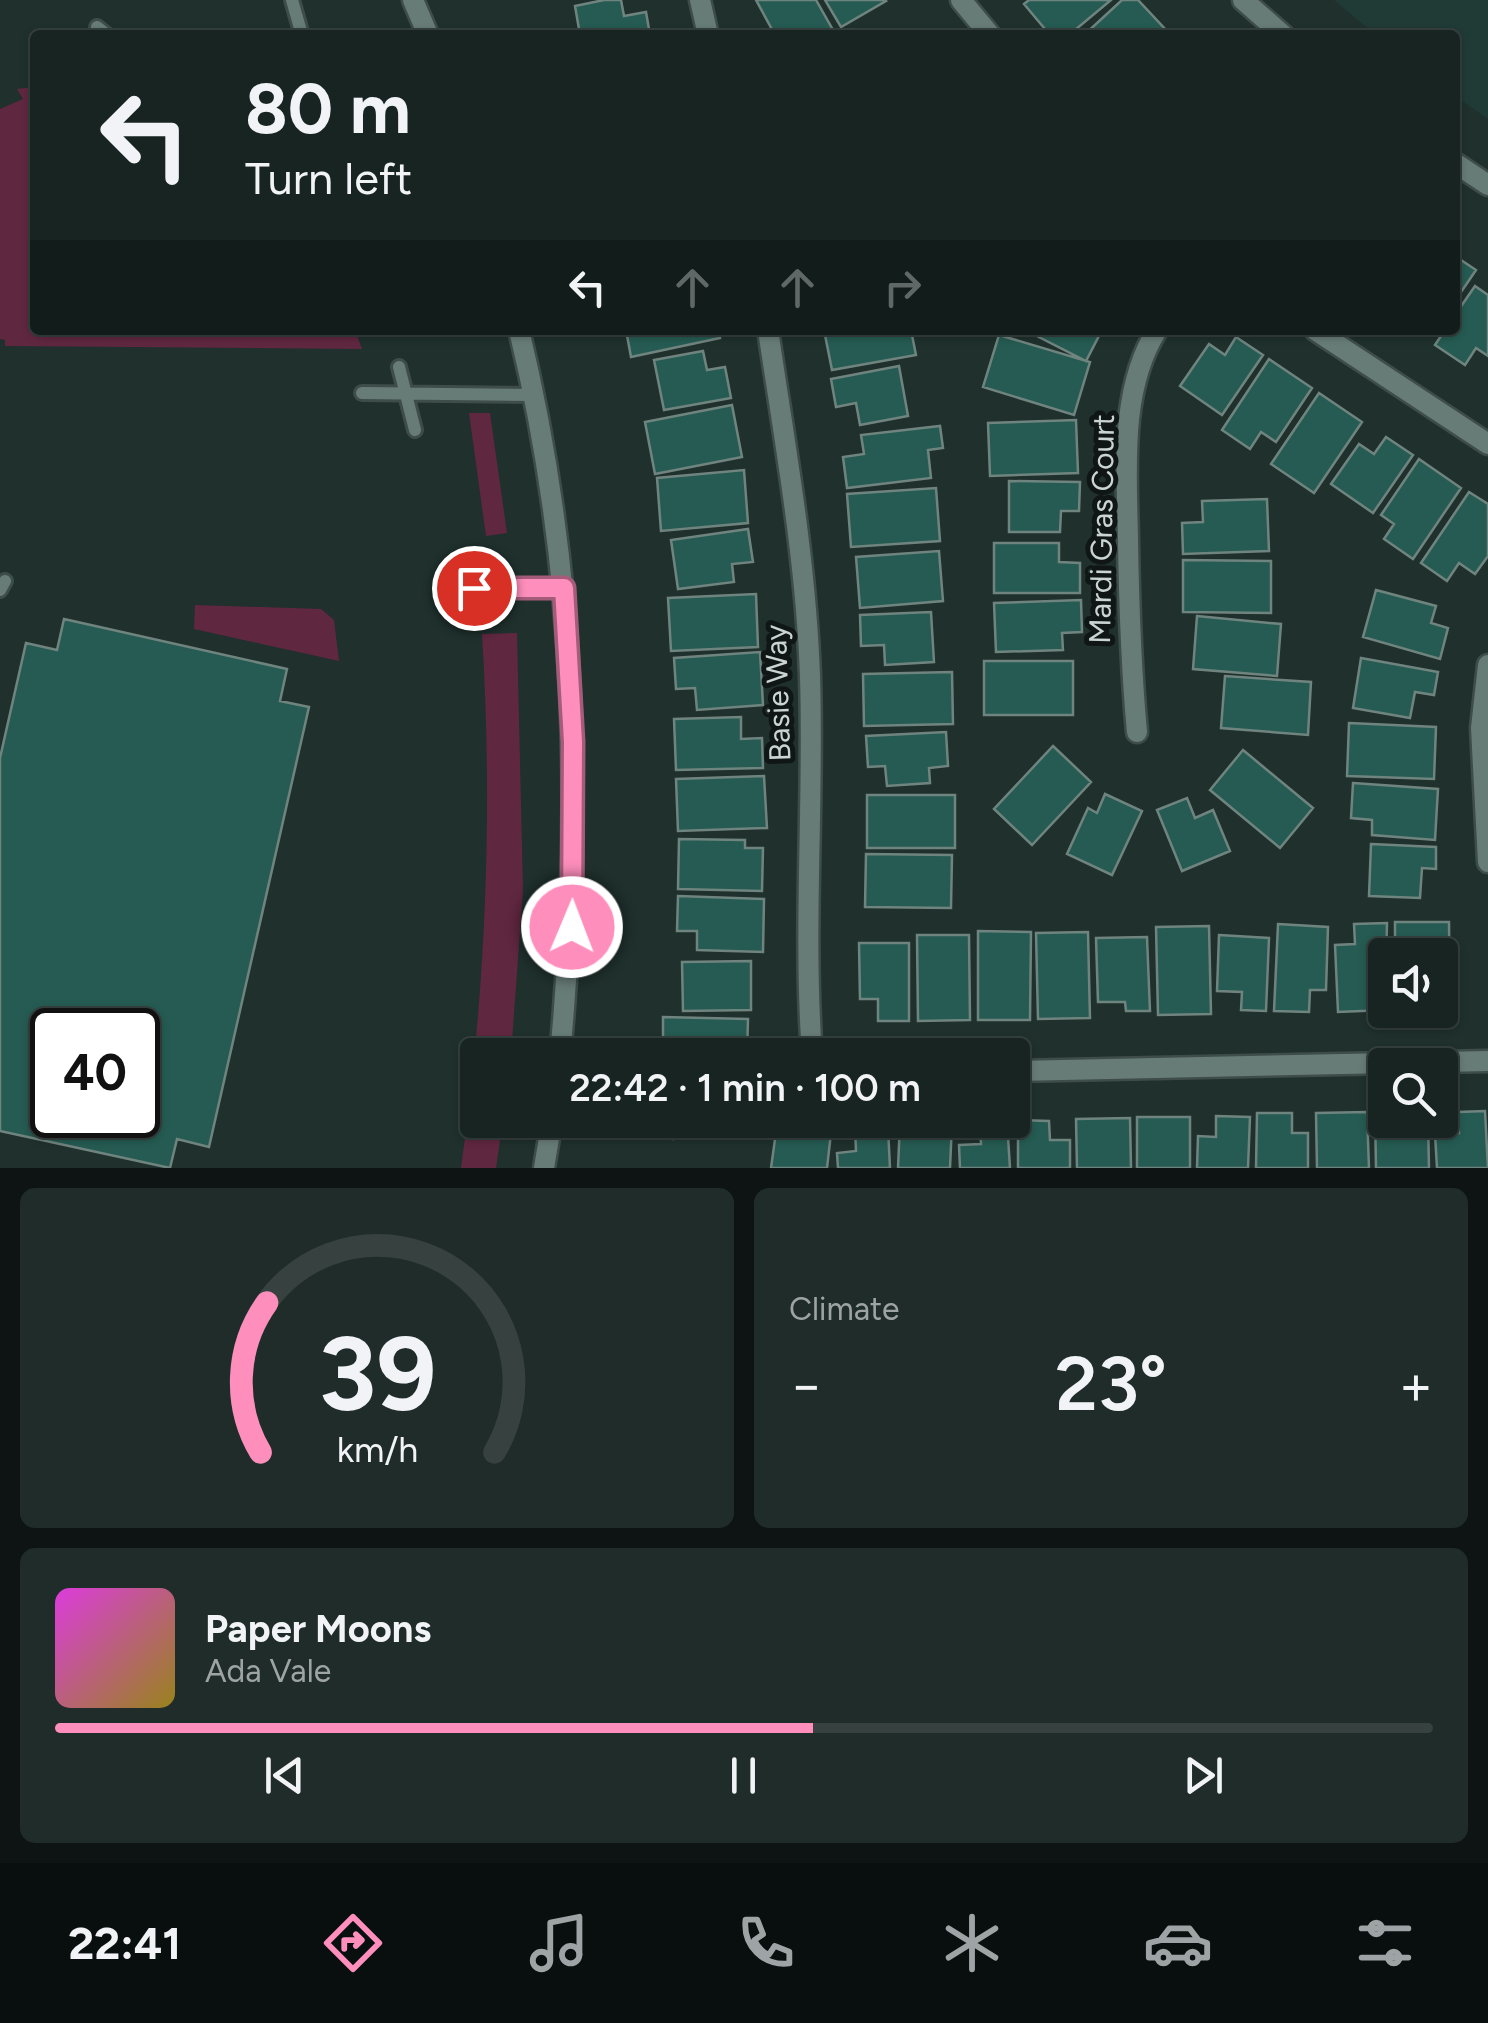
<!DOCTYPE html>
<html lang="en">
<head>
<meta charset="utf-8">
<style>
	:root { --surface:#172422; --page:#202c2a; --text:#f1f3f6; --muted:#9ea4a5; --line:#364140; --accent:#fe8ebc }
	body { margin:0; font-family:Figtree,sans-serif; background:var(--page); color:var(--text); height:100vh; display:flex; flex-direction:column; font-size:38px; white-space:nowrap }
	* { box-sizing:border-box; margin:0 }
	p { font-size:32px; color:var(--muted) }
	.icon { flex:none; width:55px; height:55px; fill:none; stroke:currentColor; stroke-width:2; stroke-linecap:round; stroke-linejoin:round }
	.map { position:relative; height:1168px; overflow:hidden }
	.drawer { display:flex; flex-direction:column; gap:20px; padding:20px; background:#0d1413; flex:1 }
	.drawer>* { flex:none }
	.hud { position:absolute; left:30px; top:30px; width:1430px; height:305px; border-radius:10px; box-shadow:0 2px 8px #0004,0 0 0 2px var(--line); background:#172422; color:var(--text); overflow:hidden }
	.buttons { position:absolute; left:1368px; top:938px; display:grid; gap:20px }
	.buttons a { display:grid; place-items:center; width:90px; height:90px; border-radius:10px; background:var(--surface); box-shadow:0 2px 8px #0004,0 0 0 2px var(--line); font-size:50px }
	.speed { position:absolute; left:30px; top:1008px; display:flex; gap:20px; font-size:50px; font-weight:700; text-align:center }
	.speed>* { display:grid; place-content:center; width:130px; height:130px; border-radius:50%; background:var(--surface); box-shadow:0 2px 8px #0004,0 0 0 2px var(--line); line-height:1 }
	.speed .limit { border:5px solid #111; border-radius:15px; background:#fff; color:#111 }
	.pin { position:absolute; display:grid; place-items:center; width:85px; height:85px; color:#fff; margin:-42px; border:5px solid #fff; border-radius:50%; box-shadow:0 2px 10px #0007 }
	.me { position:absolute; width:110px; margin:-55px; rotate:1deg; stroke-linejoin:round; filter:drop-shadow(0 0 8px #0008) }
	.turn { display:flex; align-items:center; gap:35px; height:210px; padding:0 50px; font-size:45px }
	.turn .icon { width:130px; height:130px; stroke-width:2.5 }
	.turn b { display:block; font-size:70px; line-height:85px }
	.lanes { display:flex; align-items:center; height:95px; padding:0 50px; background:#0003; justify-content:center; gap:50px; direction:ltr }
	.lanes .off { opacity:.35 }
	.big { font-size:75px; font-weight:600; line-height:1.1 }
	.drawer .card { flex:1; display:flex; flex-direction:column; justify-content:center; gap:15px; min-width:0; padding:0 35px; border-radius:15px; background:var(--page) }
	.drawer .dial { align-items:center; gap:0 }
	.dial svg { height:260px; overflow:visible; fill:none; stroke:var(--line); stroke-width:7; stroke-linecap:round; text-anchor:middle }
	.dial text { fill:var(--text); stroke:none }
	.song { display:flex; align-items:center; gap:30px }
	.cover { width:120px; height:120px; border-radius:15px; background:linear-gradient(135deg,hsl(300 70% 55%),hsl(50 70% 35%)) }
	.played { height:10px; border-radius:5px; background:linear-gradient(90deg,var(--accent) 55%,var(--line) 55%) }
	.keys { display:flex; justify-content:space-around; direction:ltr }
	.heat { display:flex; justify-content:space-between; align-items:center; font-size:55px; direction:ltr }
	.drawer .tiles { flex:1; display:grid; gap:20px; grid-template-columns:1fr 1fr }
	.card:last-child { grid-column:span 2 }
	.trip { position:absolute; left:460px; top:1038px; width:570px; height:100px; border-radius:10px; background:var(--surface); box-shadow:0 2px 8px #0004,0 0 0 2px var(--line); font-weight:600; line-height:100px; text-align:center }
	.dock { display:flex; height:160px; justify-content:space-around; align-items:center; background:#090e0e; color:var(--muted) }
	.dock .icon { width:70px; height:70px }
	.dock .selected { color:var(--accent) }
	.dock b { font-size:45px; color:var(--text) }
	.map>svg:first-child { display:block }
</style>
</head>
<body>
<div class="map">
<svg width="1488" height="1168" viewBox="0 0 1488 1168">
	<rect width="100%" height="100%" fill="#1f302d"/>
	<path fill="#203a36" d="M 1334,0 L 1488,0 L 1488,119 L 1455,96 L 1455,35 L 1376,35 Z"/>
	<path fill="#602740" d="M 35,87 L 35,330 L 355,330 L 362,349 L 5,346 L 5,340 L 0,339 L 0,109 L 23,99 L 17,89 Z
		M 469,413 L 490,413 L 507,533 L 486,536 Z
		M 195,605 L 321,609 L 334,620 L 339,661 L 194,629 Z
		M 517,633 L 523,890 L 511,1055 L 478,1055 L 478,1120 L 503,1120 L 496,1168 L 461,1168 C 486,990 493,813 482,634 Z"/>
	<path fill="#255b52" stroke="#70847f" stroke-width="2.5" fill-rule="evenodd" d="M 604,0 L 621,0 L 624,16 L 646,12 L 650,35 L 580,35 L 575,6 Z
		M 756,0 L 816,0 L 833,30 L 823,35 L 775,35 Z
		M 825,0 L 885,0 L 886,1 L 841,27 Z
		M 1029,0 L 1111,0 L 1069,35 L 1050,35 L 1024,4 Z
		M 1122,0 L 1138,0 L 1166,30 L 1160,35 L 1084,35 Z
		M 1455,256 L 1476,270 L 1455,301 Z
		M 1475,286 L 1488,295 L 1488,356 L 1476,348 L 1465,365 L 1435,345 L 1445,330 L 1455,330 L 1455,315 Z
		M 626,330 L 719,330 L 720,338 L 631,357 Z
		M 824,330 L 911,330 L 916,355 L 832,370 Z
		M 1025,330 L 1102,330 L 1086,361 Z
		M 999,335 L 1090,362 L 1074,415 L 983,387 Z
		M 1236,337 L 1263,355 L 1222,415 L 1180,386 L 1209,344 L 1225,355 Z
		M 703,351 L 707,370 L 725,367 L 731,398 L 664,410 L 654,360 Z
		M 1269,359 L 1312,388 L 1276,442 L 1261,432 L 1250,449 L 1222,430 Z
		M 899,366 L 908,416 L 860,425 L 856,403 L 836,407 L 831,379 Z
		M 1319,393 L 1362,422 L 1314,493 L 1271,464 Z
		M 732,405 L 742,457 L 655,474 L 645,422 Z
		M 1076,420 L 1078,473 L 990,476 L 988,423 Z
		M 940,426 L 943,448 L 928,450 L 931,478 L 847,488 L 843,457 L 864,454 L 861,435 Z
		M 1386,437 L 1413,455 L 1373,513 L 1331,484 L 1359,444 L 1374,454 Z
		M 1419,459 L 1461,488 L 1413,559 L 1384,539 L 1394,524 L 1381,515 Z
		M 744,470 L 748,523 L 661,531 L 657,478 Z
		M 1009,481 L 1080,482 L 1079,511 L 1061,511 L 1060,532 L 1009,532 Z
		M 936,488 L 940,541 L 851,547 L 847,494 Z
		M 1469,492 L 1488,504 L 1488,556 L 1475,574 L 1459,563 L 1447,581 L 1421,563 Z
		M 1267,499 L 1269,551 L 1183,554 L 1182,523 L 1203,522 L 1202,501 Z
		M 748,529 L 753,562 L 732,564 L 734,582 L 678,589 L 671,540 Z
		M 994,543 L 1059,543 L 1059,562 L 1080,563 L 1080,593 L 994,593 Z
		M 939,551 L 943,601 L 860,608 L 856,557 Z
		M 1183,560 L 1271,561 L 1271,613 L 1183,612 Z
		M 1376,590 L 1436,606 L 1431,623 L 1448,628 L 1440,659 L 1363,637 Z
		M 756,594 L 758,647 L 671,651 L 668,598 Z
		M 1081,600 L 1082,632 L 1062,633 L 1063,650 L 996,652 L 994,603 Z
		M 931,612 L 934,662 L 885,665 L 884,645 L 861,646 L 860,615 Z
		M 1197,616 L 1281,624 L 1277,676 L 1193,669 Z
		M 64,619 L 287,669 L 280,701 L 309,707 L 209,1147 L 177,1139 L 170,1168 L 0,1131 L 0,758 L 26,643 L 57,650 ZM 52,1030 L 138,1030 L 138,1115 L 52,1115 Z
		M 760,652 L 763,705 L 697,710 L 695,688 L 676,689 L 674,658 Z
		M 1361,658 L 1438,672 L 1434,695 L 1415,692 L 1410,718 L 1353,708 Z
		M 984,661 L 1073,661 L 1073,715 L 984,715 Z
		M 952,672 L 953,724 L 864,726 L 863,674 Z
		M 1225,676 L 1311,682 L 1308,735 L 1221,728 Z
		M 741,717 L 741,739 L 762,738 L 763,768 L 676,770 L 674,719 Z
		M 1349,723 L 1436,727 L 1434,779 L 1347,776 Z
		M 946,732 L 948,766 L 929,768 L 930,783 L 887,786 L 885,766 L 868,767 L 866,736 Z
		M 1053,746 L 1091,782 L 1032,845 L 994,809 Z
		M 1243,750 L 1313,808 L 1280,848 L 1210,790 Z
		M 764,776 L 767,828 L 678,831 L 676,779 Z
		M 1353,783 L 1438,789 L 1435,840 L 1372,835 L 1372,820 L 1351,818 Z
		M 1105,794 L 1142,811 L 1112,875 L 1067,854 L 1088,808 L 1097,813 Z
		M 867,795 L 955,795 L 955,848 L 867,848 Z
		M 1187,798 L 1195,818 L 1213,810 L 1230,851 L 1182,871 L 1157,810 Z
		M 679,839 L 745,840 L 745,848 L 763,848 L 762,891 L 678,889 Z
		M 1371,844 L 1436,847 L 1436,869 L 1422,868 L 1420,898 L 1369,896 Z
		M 866,854 L 952,855 L 951,908 L 865,907 Z
		M 678,896 L 764,899 L 763,952 L 697,950 L 697,931 L 677,931 Z
		M 1395,922 L 1449,922 L 1450,1007 L 1440,1007 L 1440,955 L 1395,955 Z
		M 1387,923 L 1385,1010 L 1338,1012 L 1335,945 L 1355,944 L 1354,924 Z
		M 1278,924 L 1328,927 L 1326,990 L 1310,990 L 1309,1012 L 1274,1011 Z
		M 1209,926 L 1211,1014 L 1158,1015 L 1156,927 Z
		M 978,931 L 1031,932 L 1030,1020 L 978,1020 Z
		M 1088,932 L 1090,1018 L 1038,1019 L 1036,933 Z
		M 917,935 L 969,935 L 970,1020 L 918,1021 Z
		M 1219,935 L 1269,938 L 1266,1011 L 1241,1010 L 1242,992 L 1217,991 Z
		M 1147,937 L 1150,1011 L 1126,1011 L 1125,1002 L 1098,1002 L 1096,938 Z
		M 859,943 L 909,943 L 909,1021 L 878,1021 L 878,999 L 860,999 Z
		M 751,961 L 751,1010 L 683,1011 L 682,962 Z
		M 663,1017 L 748,1019 L 747,1055 L 680,1055 L 680,1051 L 663,1051 Z
		M 1485,1111 L 1488,1168 L 1437,1168 L 1435,1134 L 1459,1133 L 1458,1112 Z
		M 1367,1112 L 1369,1168 L 1317,1168 L 1316,1113 Z
		M 1375,1112 L 1385,1112 L 1385,1120 L 1428,1120 L 1429,1168 L 1376,1168 Z
		M 1257,1113 L 1292,1113 L 1292,1133 L 1308,1133 L 1308,1168 L 1256,1168 Z
		M 1216,1116 L 1250,1117 L 1248,1168 L 1197,1168 L 1198,1136 L 1216,1137 Z
		M 1137,1117 L 1190,1117 L 1190,1168 L 1137,1168 Z
		M 1130,1118 L 1131,1168 L 1077,1168 L 1076,1119 Z
		M 672,1120 L 758,1120 L 759,1134 L 673,1139 Z
		M 1018,1120 L 1049,1121 L 1050,1140 L 1070,1140 L 1070,1168 L 1018,1168 Z
		M 1007,1121 L 1010,1168 L 960,1168 L 959,1145 L 981,1144 L 980,1122 Z
		M 900,1122 L 952,1123 L 950,1168 L 898,1168 Z
		M 777,1125 L 831,1133 L 827,1168 L 771,1168 Z
		M 888,1128 L 890,1168 L 838,1168 L 837,1153 L 856,1151 L 855,1129 Z"/>
	<g fill="none" stroke-linecap="round" stroke-linejoin="round">
		<g stroke="#3e4d4a" stroke-width="18">
			<path id="service" d="M 292,0 L 302,35
				M 97,27 L 107,35
				M 399,367 L 415,430
				M 362,393 L 534,395
				M 474,588 L 564,589
				M 0,590 L 5,581"/>
		</g>
		<g stroke="#3e4d4a" stroke-width="25">
			<path id="minor" d="M 700,0 L 708,35
				M 961,0 L 990,35
				M 1243,0 L 1283,35
				M 1455,163 L 1488,185
				M 768,330 C 785,444 806,560 810,676 C 814,802 803,929 812,1055
				M 1315,330 L 1488,444
				M 1488,665 L 1481,728 L 1488,862
				M 1137,732 C 1131,668 1129,605 1128,540 C 1127,472 1119,390 1157,330
				M 1012,1071 L 1488,1061"/>
		</g>
		<g stroke="#3e4d4a" stroke-width="25">
			<path id="tertiary" d="M 413,0 L 428,35
				M 519,330 C 577,569 583,812 560,1055
				M 544,1168 L 552,1120"/>
		</g>
		<use href="#service" stroke="#687c77" stroke-width="12"/>
		<use href="#minor" stroke="#687c77" stroke-width="20"/>
		<use href="#tertiary" stroke="#687c77" stroke-width="20"/>
	</g>
	<g fill="none" stroke-linecap="round" stroke-linejoin="round">
		<g stroke="#a55c7a" stroke-width="25">
			<path id="route" d="M 474,588 L 564,588 L 573,742 L 572,927"/>
		</g>
		<use href="#route" stroke="#fe8ebc" stroke-width="18"/>
	</g>
	<g text-anchor="middle" stroke-width="10" stroke-linejoin="round" paint-order="stroke">
		<g font-size="30" fill="#cad4d2" stroke="#0f1615">
			<text transform="translate(1102 529) rotate(-89)" y="10">Mardi Gras Court</text>
			<text transform="translate(778 693) rotate(-92)" y="10">Basie Way</text>
		</g>
	</g>
</svg>
<div class="buttons">
<a><svg class="icon" aria-label="sound" viewBox="0 0 24 24"><path d="M4 9h4l5-4v14l-5-4H4zM17 9q2 3 0 6"/></svg></a>
<a><svg class="icon" aria-label="search" viewBox="0 0 24 24"><circle cx="10" cy="10" r="6"/><path d="M15 15l6 6"/></svg></a>
</div>
<div class="speed"><div class="limit">40</div></div>
<div class="pin" style="left:474px;top:588px;background:#d93025"><svg class="icon" aria-label="arrive" viewBox="0 0 24 24"><path d="M6 21V4h12l-3 4 3 4H6"/></svg></div>
<svg class="me" style="left:572px;top:927px" viewBox="-20 -20 40 40"><circle r="17" fill="#fe8ebc" stroke="#fff" stroke-width="3"/><path d="M0-11L8 9 0 5-8 9z" fill="#fff"/></svg>
<div class="trip">22:42 · 1 min · 100 m</div>
<div class="hud">
<div class="turn"><svg class="icon" aria-label="left" viewBox="0 0 24 24"><path d="M17 20v-9H6M10 6l-5 5 5 5"/></svg><div><b>80 m</b>Turn left</div></div>
<div class="lanes"><svg class="icon" aria-label="left" viewBox="0 0 24 24"><path d="M17 20v-9H6M10 6l-5 5 5 5"/></svg><svg class="icon off" aria-label="ahead" viewBox="0 0 24 24"><path d="M12 20V5M6 11l6-6 6 6"/></svg><svg class="icon off" aria-label="ahead" viewBox="0 0 24 24"><path d="M12 20V5M6 11l6-6 6 6"/></svg><svg class="icon off" aria-label="right" viewBox="0 0 24 24"><path d="M7 20v-9h11M14 6l5 5-5 5"/></svg></div>
</div>
</div>
<section class="drawer">
<div class="tiles">
<div class="card dial"><svg viewBox="0 0 100 80">
<path d="M14 69A42 42 0 1 1 86 69"/>
<path d="M14 69A42 42 0 0 1 16 23" stroke="#fe8ebc"/>
<text x="50" y="56" font-size="32" font-weight="700">39</text>
<text x="50" y="72" font-size="11">km/h</text>
</svg></div>
<div class="card"><p>Climate</p>
<div class="heat"><a>−</a><b class="big">23°</b><a>+</a></div>
</div>
<div class="card">
<div class="song"><i class="cover"></i><div><b>Paper Moons</b><p>Ada Vale</p></div></div>
<div class="played"></div>
<div class="keys"><svg class="icon" aria-label="previous" viewBox="0 0 24 24"><path d="M18 5L8 12l10 7zM5 5v14"/></svg><svg class="icon" aria-label="pause" viewBox="0 0 24 24"><path d="M8 5v14M16 5v14"/></svg><svg class="icon" aria-label="next" viewBox="0 0 24 24"><path d="M6 5l10 7-10 7zM19 5v14"/></svg></div>
</div>
</div>
</section>
<nav class="dock">
<b>22:41</b>
<svg class="icon selected" aria-label="directions" viewBox="0 0 24 24"><path d="M12 3l9 9-9 9-9-9zM9 14v-3h6M13 9l2 2-2 2"/></svg>
<svg class="icon" aria-label="music" viewBox="0 0 24 24"><path d="M9 18V5l10-2v13"/><circle cx="6" cy="18" r="3"/><circle cx="16" cy="16" r="3"/></svg>
<svg class="icon" aria-label="phone" viewBox="0 0 24 24"><path d="M5 4h4l2 5-3 2q2 4 5 5l2-3 5 2v4C11 20 4 13 5 4z"/></svg>
<svg class="icon" aria-label="climate" viewBox="0 0 24 24"><path d="M12 3v18M4 7l16 10M4 17L20 7"/></svg>
<svg class="icon" aria-label="car" viewBox="0 0 24 24"><path d="M5 17H2v-5l4-1 3-4h7l3 4 3 1v5h-3M9 17h6M6 11h13"/><circle cx="7" cy="17" r="2"/><circle cx="17" cy="17" r="2"/></svg>
<svg class="icon" aria-label="filters" viewBox="0 0 24 24"><path d="M4 7h16M4 17h16"/><circle cx="9" cy="7" r="2"/><circle cx="15" cy="17" r="2"/></svg>
</nav>
</body>
</html>
